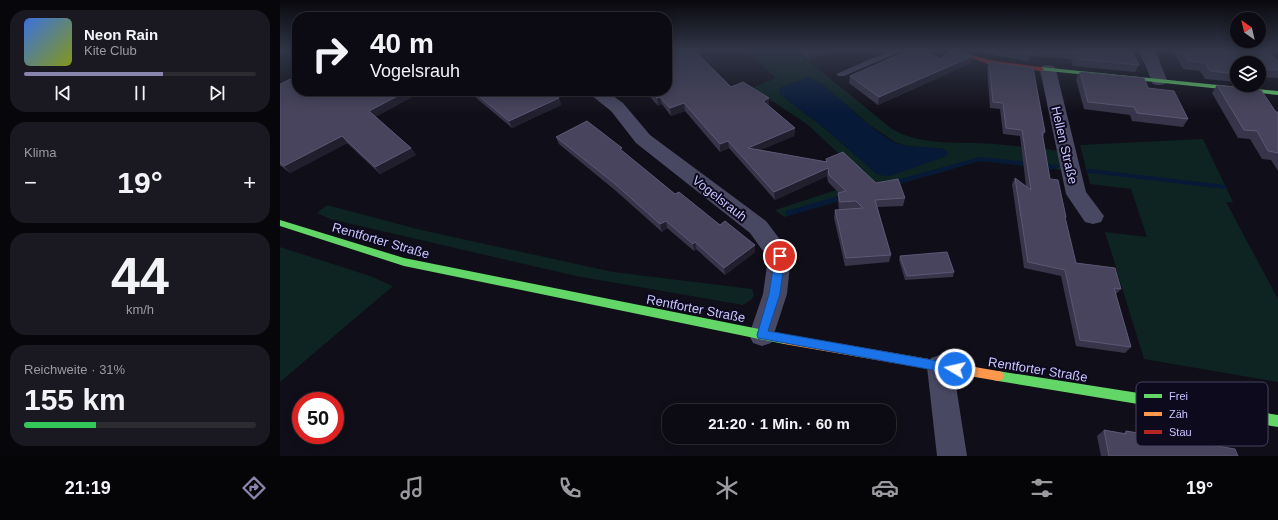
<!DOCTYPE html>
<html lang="de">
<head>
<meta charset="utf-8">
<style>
	:root { --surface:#0c0a12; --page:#1a1820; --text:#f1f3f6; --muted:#9a9a9f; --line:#2c2b32; --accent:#8985ae }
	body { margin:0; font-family:Helvetica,sans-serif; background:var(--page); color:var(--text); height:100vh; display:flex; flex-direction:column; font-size:15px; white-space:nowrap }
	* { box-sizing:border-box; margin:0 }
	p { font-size:13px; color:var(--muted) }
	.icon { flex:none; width:22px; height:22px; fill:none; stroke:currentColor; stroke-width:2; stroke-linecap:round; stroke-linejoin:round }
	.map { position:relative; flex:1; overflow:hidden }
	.panel { display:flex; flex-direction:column; gap:10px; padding:10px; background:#07060a; width:280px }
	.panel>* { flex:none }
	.top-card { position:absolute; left:12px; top:12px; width:380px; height:84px; border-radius:16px; box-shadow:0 2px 10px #0003,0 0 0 1px var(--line); background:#0c0a12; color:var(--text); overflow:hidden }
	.needle { width:26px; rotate:326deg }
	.tools { position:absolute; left:950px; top:12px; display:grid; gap:8px }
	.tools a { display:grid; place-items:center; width:36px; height:36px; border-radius:50%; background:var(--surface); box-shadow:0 2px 10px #0003,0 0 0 1px var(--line); font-size:20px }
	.speed { position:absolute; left:12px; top:392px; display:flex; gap:8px; font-size:20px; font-weight:700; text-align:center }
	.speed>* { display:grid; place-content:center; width:52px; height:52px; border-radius:50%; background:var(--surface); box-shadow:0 2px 10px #0003,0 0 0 1px var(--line); line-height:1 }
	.speed .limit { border:6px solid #d22; background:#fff; color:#111 }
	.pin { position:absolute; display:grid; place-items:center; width:34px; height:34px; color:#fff; margin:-17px; border:2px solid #fff; border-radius:50%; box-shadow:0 1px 4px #0007 }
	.me { position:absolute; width:44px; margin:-22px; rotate:279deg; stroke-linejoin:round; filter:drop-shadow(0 0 3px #0008) }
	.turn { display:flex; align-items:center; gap:14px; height:84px; padding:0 12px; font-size:18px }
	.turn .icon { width:52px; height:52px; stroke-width:2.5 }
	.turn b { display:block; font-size:28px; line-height:34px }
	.big { font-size:30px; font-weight:700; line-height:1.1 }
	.panel .card { flex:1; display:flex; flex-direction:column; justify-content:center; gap:6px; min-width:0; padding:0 14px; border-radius:16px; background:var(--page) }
	.panel .dial { align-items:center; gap:0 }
	.dial b { font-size:52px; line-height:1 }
	.song { display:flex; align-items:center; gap:12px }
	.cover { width:48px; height:48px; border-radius:6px; background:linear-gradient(135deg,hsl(220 70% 55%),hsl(70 70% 35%)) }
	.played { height:4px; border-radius:2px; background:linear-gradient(90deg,var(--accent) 60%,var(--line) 60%) }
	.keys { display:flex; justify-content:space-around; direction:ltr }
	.heat { display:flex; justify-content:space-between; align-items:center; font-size:22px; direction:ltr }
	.charge { height:6px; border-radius:3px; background:linear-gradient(90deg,#34c759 31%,var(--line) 0) }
	.trip { position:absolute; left:382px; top:404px; width:234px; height:40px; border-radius:16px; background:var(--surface); box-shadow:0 2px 10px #0003,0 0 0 1px var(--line); font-weight:700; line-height:40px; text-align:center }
	.menu { display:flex; height:64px; justify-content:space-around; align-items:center; background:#050407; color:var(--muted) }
	.menu .icon { width:28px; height:28px }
	.menu .on { color:var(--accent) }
	.menu b { font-size:18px; color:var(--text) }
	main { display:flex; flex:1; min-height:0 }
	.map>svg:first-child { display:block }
</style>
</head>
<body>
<main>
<section class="panel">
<div class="card">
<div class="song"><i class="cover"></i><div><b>Neon Rain</b><p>Kite Club</p></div></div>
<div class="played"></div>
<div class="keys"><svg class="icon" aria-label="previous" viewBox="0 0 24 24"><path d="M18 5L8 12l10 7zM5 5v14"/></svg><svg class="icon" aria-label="pause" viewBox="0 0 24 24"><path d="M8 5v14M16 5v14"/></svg><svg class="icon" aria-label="next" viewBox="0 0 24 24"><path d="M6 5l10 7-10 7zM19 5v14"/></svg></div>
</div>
<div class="card"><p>Klima</p>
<div class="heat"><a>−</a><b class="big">19°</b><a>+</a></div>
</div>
<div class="card dial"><b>44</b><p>km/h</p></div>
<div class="card"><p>Reichweite · 31%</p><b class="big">155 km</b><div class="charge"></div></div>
</section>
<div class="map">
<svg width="998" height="456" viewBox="0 0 998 456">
	<rect width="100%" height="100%" fill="#100e18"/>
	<path fill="#0d2423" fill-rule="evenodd" d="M 466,50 L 515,50 L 612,129 C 643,147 680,141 714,144 C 736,146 758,148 779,151 L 783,170 L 700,161 L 504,217 L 495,210 L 587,180 L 528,125 L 494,102 L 469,89 L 496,78 ZM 521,80 L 542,84 L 588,124 L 615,142 L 627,146 L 664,149 L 598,175 L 548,131 L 500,94 L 502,87 Z
		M 923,139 L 953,202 L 946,202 L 998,299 L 998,382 L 864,359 L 825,232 L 867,237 L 851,189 L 810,184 L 800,145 Z
		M 47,205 L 137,229 L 333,272 L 472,289 L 474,295 L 472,299 L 463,305 L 296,276 L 50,219 L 37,213 Z
		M 0,247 L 90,276 L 113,286 L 0,382 Z"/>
	<path fill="#061937" d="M 528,77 C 538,77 577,116 588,124 C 596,130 606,139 616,143 C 631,149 648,146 664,149 L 668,152 L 667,156 L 610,176 L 598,175 L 548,131 L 500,94 L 499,89 L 502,87 Z"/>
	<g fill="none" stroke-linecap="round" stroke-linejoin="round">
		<path fill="#061937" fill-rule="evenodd" d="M 700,157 L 776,165 L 779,167 L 776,169 L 700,161 L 611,186 L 608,184 L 609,182 Z
			M 808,169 L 810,169 L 945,185 L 948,187 L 945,189 L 810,173 L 808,173 L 807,171 Z
			M 566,194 L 569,196 L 568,198 L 508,216 L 505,213 L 506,211 Z"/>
		<path fill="#494862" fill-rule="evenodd" d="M 612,50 L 624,50 L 564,76 L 558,76 L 556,74 Z"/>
		<path fill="#494862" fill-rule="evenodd" d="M 859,50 L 875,50 L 887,80 L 885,84 L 879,85 L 873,84 Z
			M 768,65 L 774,66 L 776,70 L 806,192 L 824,216 L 821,222 L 813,224 L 805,222 L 786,194 L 760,70 L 762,66 Z
			M 306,91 L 326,91 L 343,103 L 370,135 L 486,221 L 508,250 L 511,256 L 507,294 L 491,343 L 482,346 L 473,343 L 469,335 L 483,294 L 488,258 L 470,233 L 356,143 L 331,111 Z
			M 660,355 L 669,358 L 673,367 L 687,456 L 657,456 L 647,367 L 651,358 Z"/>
		<path fill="#63d668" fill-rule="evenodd" d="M 761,67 L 998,91 L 998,95 L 759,70 L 758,69 Z
			M 0,220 L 124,258 L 504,334 L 508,336 L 509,339 L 508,342 L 504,344 L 124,266 L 0,226 Z
			M 718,371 L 998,415 L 998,427 L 718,381 L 714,380 L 712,376 L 714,372 Z"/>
		<path fill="#ff974d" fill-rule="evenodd" d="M 504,334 L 718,371 L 722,372 L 724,376 L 722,380 L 718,381 L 504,344 L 500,342 L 499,339 L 500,336 Z"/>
		<path fill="#b3261e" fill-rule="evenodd" d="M 667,50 L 676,50 L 709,60 L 761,67 L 764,69 L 761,71 L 708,64 Z"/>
	</g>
	<path fill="#38354a" d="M 517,50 L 558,50 L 529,60 Z
		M 684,50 L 851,50 L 859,65 L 855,72 L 793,66 L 791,59 L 750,56 L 748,61 Z
		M 893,50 L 988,50 L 998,62 L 998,78 L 979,77 L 979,63 L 957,63 L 957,82 L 925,79 L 920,71 L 903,69 Z
		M 660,59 L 691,63 L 598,105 L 569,83 L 570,76 Z
		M 709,62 L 765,132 L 763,137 L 770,179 L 786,217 L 785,219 L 796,263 L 841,289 L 836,294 L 851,347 L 845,353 L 796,346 L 781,276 L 744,268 L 732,184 L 735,178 L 746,186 L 740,136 L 723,134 L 720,109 L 710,108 L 707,68 Z
		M 800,72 L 868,88 L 908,119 L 903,127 L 852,121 L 850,115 L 804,109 L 796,79 Z
		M 0,84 L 17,91 L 129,91 L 132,97 L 95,117 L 131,148 L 136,155 L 100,174 L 67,143 L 10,173 L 1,166 L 0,166 Z
		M 937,85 L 996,112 L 998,112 L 998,171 L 991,160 L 982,159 L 970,139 L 958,138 L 932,93 Z
		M 451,87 L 489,105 L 488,105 L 515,128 L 514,136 L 480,150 L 546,162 L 546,159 L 596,183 L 625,198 L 623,206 L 597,207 L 611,255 L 609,262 L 565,266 L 554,218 L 555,210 L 559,210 L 558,201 L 558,193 L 559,193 L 548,182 L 547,176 L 495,200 L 449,148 L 440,152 L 405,111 L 391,116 L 382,104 L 378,106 L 365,91 L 387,91 Z
		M 188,91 L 270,91 L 279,98 L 281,105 L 232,128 Z
		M 276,137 L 343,152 L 395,194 L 440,225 L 475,245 L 475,252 L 445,275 L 416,249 L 414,251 L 387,228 L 382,232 L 336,191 L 279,144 Z
		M 620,256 L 674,272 L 673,277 L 625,280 L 619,260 Z
		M 824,430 L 844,433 L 846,431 L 958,456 L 821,456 L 817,436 Z"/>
	<path fill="#211f2e" d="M 530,50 L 558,50 L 529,60 Z
		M 693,56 L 691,63 L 598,105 L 599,97 Z
		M 127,91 L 129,91 L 132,97 L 93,118 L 89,111 Z
		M 380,97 L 382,104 L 378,106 L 377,98 Z
		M 279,98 L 281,105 L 232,128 L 229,121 Z
		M 489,98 L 489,105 L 483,108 L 483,101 Z
		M 404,103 L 405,111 L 391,116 L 390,108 Z
		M 515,128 L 514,136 L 468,155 L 468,148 Z
		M 62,136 L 67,143 L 10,173 L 4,166 Z
		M 448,141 L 449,148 L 440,152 L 440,144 Z
		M 131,148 L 136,155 L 100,174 L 95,167 Z
		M 548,168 L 547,176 L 495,200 L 494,192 Z
		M 386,221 L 387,228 L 382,232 L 380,224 Z
		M 415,242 L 416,249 L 414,251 L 413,244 Z
		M 475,245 L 475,252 L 445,275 L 444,268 Z"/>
	<path fill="#48445d" stroke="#5c5876" d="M 387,50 L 414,50 L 451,87 L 463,82 L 489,98 L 483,101 L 515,128 L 468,148 L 547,162 L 546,159 L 563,152 L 596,183 L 618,179 L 625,198 L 595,200 L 611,255 L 566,258 L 555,210 L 583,208 L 576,201 L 560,202 L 558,193 L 566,191 L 549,175 L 548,168 L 494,192 L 448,141 L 440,144 L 404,103 L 390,108 L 380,97 L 377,98 L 370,91 L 387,91 Z
		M 630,50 L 645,50 L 660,59 L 670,50 L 674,50 L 693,56 L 599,97 L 570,76 Z
		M 728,50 L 750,50 L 751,54 Z
		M 761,50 L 851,50 L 859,65 L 796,59 L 794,52 Z
		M 902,50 L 988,50 L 998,62 L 998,70 L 979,69 L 979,63 L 957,63 L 957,74 L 930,71 L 925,63 L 908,61 Z
		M 709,62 L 753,68 L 765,132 L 762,132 L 770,179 L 778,180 L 786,217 L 785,217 L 796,263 L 835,268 L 841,289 L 834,288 L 851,347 L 800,340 L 785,270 L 748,262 L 735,178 L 751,190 L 742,130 L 726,128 L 723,103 L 713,102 Z
		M 800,72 L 864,78 L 868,88 L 894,91 L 908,119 L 857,113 L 854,107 L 808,102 Z
		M 17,76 L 17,91 L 127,91 L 89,111 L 131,148 L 95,167 L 62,136 L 4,166 L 0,163 L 0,84 Z
		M 937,85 L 981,90 L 996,112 L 998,112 L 998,153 L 988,151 L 977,131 L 964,130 Z
		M 193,91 L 270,91 L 279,98 L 229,121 Z
		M 307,121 L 342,148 L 340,149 L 395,194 L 399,192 L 440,225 L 445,221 L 475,245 L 444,268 L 415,242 L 413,244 L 386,221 L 380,224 L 334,183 L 276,137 Z
		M 667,252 L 674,272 L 627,276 L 620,256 Z
		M 824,430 L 846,434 L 846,431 L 955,449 L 958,456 L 829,456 Z"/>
	<linearGradient id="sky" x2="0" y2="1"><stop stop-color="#09080d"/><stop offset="0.44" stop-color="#313648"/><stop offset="1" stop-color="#313648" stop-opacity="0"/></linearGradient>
	<rect width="998" height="114" fill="url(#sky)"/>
	<path fill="#1a73e8" stroke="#114b97" d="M 500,252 L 505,256 L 500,294 L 488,331 L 675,364 L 679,366 L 681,369 L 679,373 L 675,374 L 478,338 L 477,335 L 489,294 L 495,256 Z"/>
	<g text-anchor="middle" stroke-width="4" stroke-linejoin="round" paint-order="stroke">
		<g font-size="13" fill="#cac5ff" stroke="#0c0a1c">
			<text transform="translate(785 145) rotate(77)" y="5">Hellen Straße</text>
			<text transform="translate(440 198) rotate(38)" y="5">Vogelsrauh</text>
			<text transform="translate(101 240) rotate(16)" y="5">Rentforter Straße</text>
			<text transform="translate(416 308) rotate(11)" y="5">Rentforter Straße</text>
			<text transform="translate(758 369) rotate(9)" y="5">Rentforter Straße</text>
		</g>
	</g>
	<rect x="856" y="382" width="132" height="64" rx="6" fill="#0c0a1c" stroke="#454260" stroke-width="1"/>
	<rect x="864" y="394" width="18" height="4" fill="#63d668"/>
	<rect x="864" y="412" width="18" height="4" fill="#ff974d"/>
	<rect x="864" y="430" width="18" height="4" fill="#b3261e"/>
	<g font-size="11" fill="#cac5ff">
		<text x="889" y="400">Frei</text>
		<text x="889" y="418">Zäh</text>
		<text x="889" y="436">Stau</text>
	</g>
</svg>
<div class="tools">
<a><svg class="needle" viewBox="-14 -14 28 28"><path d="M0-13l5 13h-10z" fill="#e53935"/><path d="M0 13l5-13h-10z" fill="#9a9a9f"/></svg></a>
<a><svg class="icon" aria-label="layers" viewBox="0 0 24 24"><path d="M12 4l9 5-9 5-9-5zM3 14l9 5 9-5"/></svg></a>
</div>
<div class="speed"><div class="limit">50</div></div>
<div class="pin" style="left:500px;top:256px;background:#d93025"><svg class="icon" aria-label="arrive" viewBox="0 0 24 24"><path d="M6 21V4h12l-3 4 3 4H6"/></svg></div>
<svg class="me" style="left:675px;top:369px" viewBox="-20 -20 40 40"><circle r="17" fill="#1a73e8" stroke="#fff" stroke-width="3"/><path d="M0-11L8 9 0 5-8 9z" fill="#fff"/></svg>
<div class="trip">21:20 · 1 Min. · 60 m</div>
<div class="top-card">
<div class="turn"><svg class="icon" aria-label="right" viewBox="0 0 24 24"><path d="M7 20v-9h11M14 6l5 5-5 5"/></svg><div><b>40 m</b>Vogelsrauh</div></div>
</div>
</div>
</main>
<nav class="menu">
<b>21:19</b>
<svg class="icon on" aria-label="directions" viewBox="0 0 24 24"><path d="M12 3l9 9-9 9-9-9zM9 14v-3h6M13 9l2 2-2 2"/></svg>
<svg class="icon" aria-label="music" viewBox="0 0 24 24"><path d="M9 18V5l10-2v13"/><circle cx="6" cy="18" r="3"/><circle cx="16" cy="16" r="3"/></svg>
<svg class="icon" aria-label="phone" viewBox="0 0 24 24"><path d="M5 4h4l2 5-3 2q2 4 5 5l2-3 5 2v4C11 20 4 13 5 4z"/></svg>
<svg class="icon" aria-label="climate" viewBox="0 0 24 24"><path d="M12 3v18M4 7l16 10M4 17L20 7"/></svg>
<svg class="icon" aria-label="car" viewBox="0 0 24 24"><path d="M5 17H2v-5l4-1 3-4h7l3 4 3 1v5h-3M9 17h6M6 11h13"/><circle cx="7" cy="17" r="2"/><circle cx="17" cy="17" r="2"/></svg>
<svg class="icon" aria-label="filters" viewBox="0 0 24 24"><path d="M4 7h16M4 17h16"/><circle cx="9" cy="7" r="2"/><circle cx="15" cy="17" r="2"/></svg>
<b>19°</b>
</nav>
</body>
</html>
